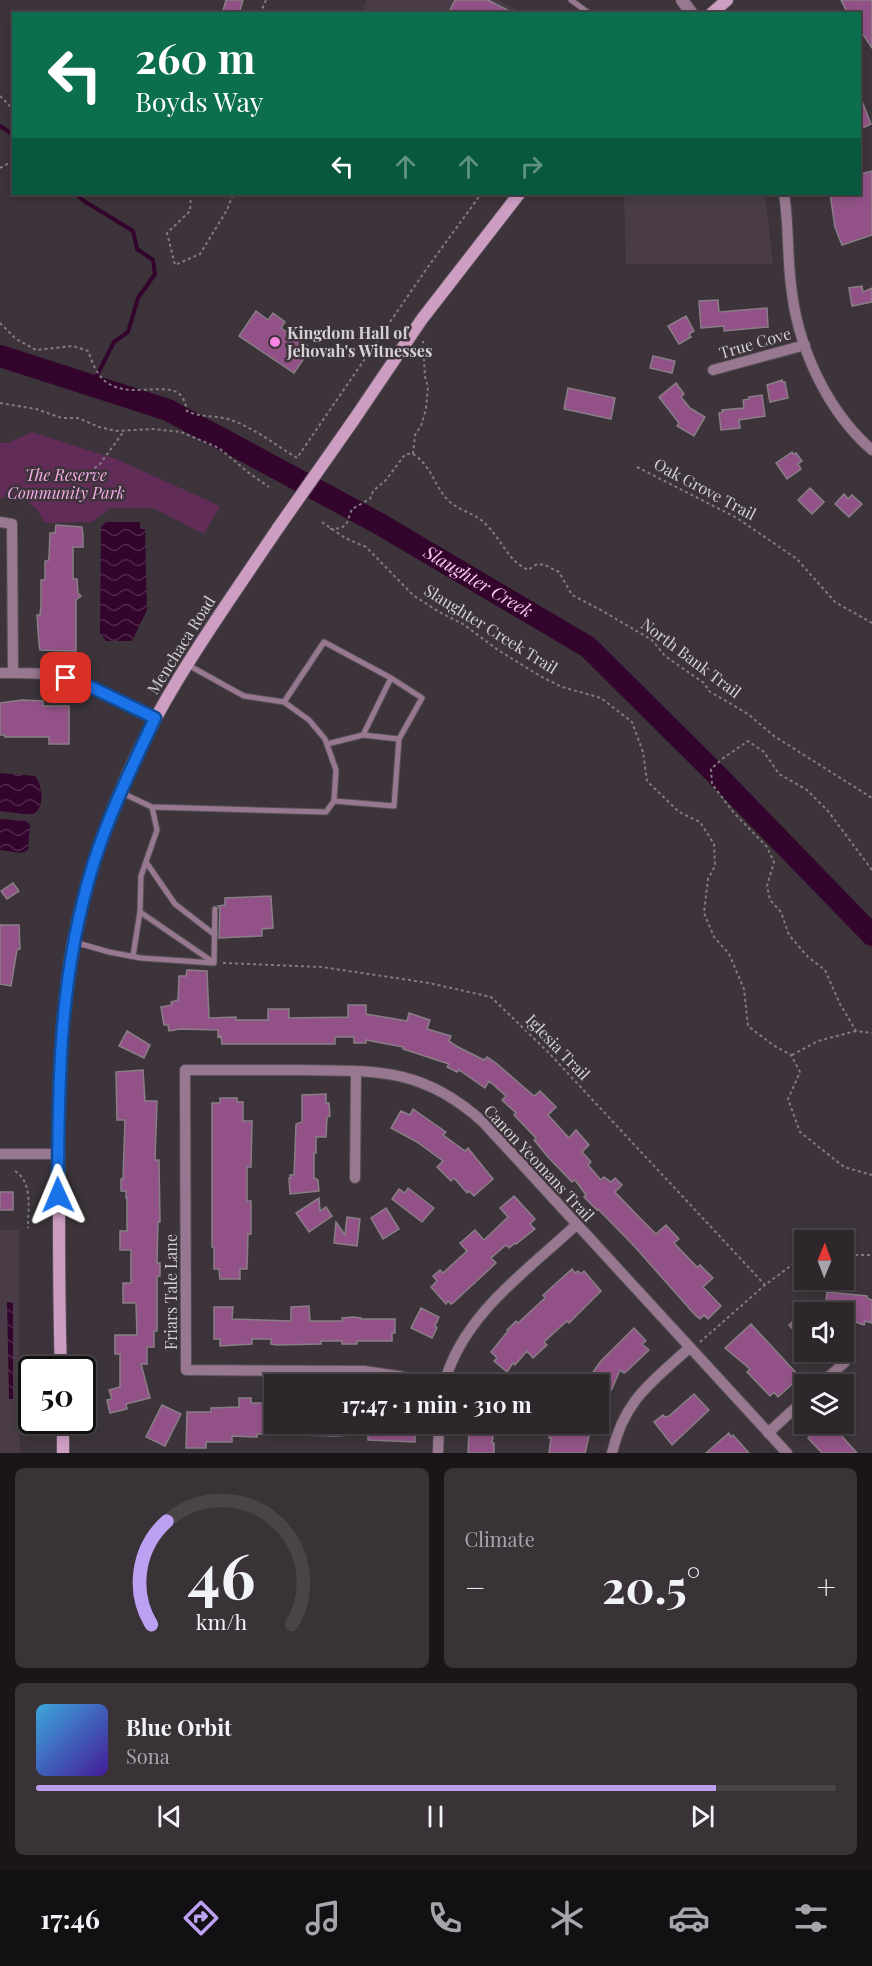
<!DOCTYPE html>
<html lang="en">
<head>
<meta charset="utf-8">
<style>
	:root { --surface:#2d272c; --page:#393338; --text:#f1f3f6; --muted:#a7a5a9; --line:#484448; --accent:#bca0f2 }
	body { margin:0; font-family:"Playfair Display",serif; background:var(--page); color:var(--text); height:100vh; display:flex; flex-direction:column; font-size:22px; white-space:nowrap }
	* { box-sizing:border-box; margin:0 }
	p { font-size:20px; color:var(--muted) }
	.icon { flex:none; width:33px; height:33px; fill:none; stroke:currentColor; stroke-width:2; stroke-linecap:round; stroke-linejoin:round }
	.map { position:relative; height:1453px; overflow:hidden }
	.panel { display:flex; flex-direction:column; gap:15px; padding:15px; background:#191518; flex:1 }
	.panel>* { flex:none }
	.banner { position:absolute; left:12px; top:12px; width:849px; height:183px; border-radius:0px; box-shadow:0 3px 9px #0003,0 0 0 2px var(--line); background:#0b6e4f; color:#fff; overflow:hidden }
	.needle { width:39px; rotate:1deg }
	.fabs { position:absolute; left:794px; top:1230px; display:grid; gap:12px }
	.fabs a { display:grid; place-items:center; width:60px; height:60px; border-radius:0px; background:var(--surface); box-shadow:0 3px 9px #0003,0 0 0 2px var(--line); font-size:30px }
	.speed { position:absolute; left:18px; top:1356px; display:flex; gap:12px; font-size:30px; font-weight:700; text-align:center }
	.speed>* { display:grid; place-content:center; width:78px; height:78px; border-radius:50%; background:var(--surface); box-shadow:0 3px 9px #0003,0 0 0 2px var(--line); line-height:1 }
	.speed .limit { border:3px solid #111; border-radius:9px; background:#fff; color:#111 }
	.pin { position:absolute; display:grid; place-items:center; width:51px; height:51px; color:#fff; margin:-26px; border-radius:12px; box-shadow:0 3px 9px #0006 }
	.me { position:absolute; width:66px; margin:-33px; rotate:359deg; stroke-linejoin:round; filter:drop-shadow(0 0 4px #0008) }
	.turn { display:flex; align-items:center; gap:21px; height:126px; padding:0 24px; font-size:27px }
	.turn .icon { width:78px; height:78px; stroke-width:2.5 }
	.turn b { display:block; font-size:42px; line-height:51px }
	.lanes { display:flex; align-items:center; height:57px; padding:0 24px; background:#0003; justify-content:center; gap:30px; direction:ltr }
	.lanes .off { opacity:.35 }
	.big { font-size:45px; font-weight:700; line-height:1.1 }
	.panel .widget { flex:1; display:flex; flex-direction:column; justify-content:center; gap:9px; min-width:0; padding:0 21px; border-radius:9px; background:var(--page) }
	.panel .dial { align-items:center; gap:0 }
	.dial svg { height:156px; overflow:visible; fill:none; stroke:var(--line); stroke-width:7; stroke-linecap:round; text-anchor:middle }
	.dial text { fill:var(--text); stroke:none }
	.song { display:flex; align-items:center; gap:18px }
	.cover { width:72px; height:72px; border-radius:9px; background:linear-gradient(135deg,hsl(200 70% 55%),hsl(260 70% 35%)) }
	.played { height:6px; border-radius:3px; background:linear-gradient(90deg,var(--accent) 85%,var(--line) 85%) }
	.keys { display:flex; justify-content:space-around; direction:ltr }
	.heat { display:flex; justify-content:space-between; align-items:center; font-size:33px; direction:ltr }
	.panel .tiles { flex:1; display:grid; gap:15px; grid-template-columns:1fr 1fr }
	.widget:last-child { grid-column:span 2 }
	.trip { position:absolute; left:264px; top:1374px; width:345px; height:60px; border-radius:0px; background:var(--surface); box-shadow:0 3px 9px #0003,0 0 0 2px var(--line); font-weight:700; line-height:60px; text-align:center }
	.dock { display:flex; height:96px; justify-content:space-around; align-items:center; background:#121012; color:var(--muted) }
	.dock .icon { width:42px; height:42px }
	.dock .selected { color:var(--accent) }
	.dock b { font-size:27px; color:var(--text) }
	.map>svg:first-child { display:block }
</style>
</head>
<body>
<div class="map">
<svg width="872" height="1453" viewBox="0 0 872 1453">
	<defs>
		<pattern id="water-waves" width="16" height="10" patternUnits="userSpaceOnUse" patternTransform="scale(1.5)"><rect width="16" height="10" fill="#33052d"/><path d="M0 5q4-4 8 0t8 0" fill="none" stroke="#50284b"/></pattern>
	</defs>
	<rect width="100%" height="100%" fill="#3c343a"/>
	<path fill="#493c46" d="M 367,0 L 499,0 L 523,13 L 360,14 Z
		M 624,194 L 765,194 L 773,264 L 626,264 Z
		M 0,1230 L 19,1230 L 20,1453 L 0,1453 Z"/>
	<path fill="#612d58" d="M 32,432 L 116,459 L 220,506 L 204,534 L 153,508 L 110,508 L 92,522 L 44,523 C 38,505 19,491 0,498 L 0,443 L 8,443 Z"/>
	<path fill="url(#water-waves)" d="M 106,522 L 140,522 L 140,529 L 145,529 L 147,610 L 132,641 L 106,641 L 100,633 L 101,527 Z
		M 0,773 L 35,776 C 43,785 46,810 31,815 L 0,811 Z
		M 0,819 L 26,821 L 30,825 L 28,850 L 22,853 L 0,850 Z
		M 7,1302 L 13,1303 L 13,1399 L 9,1399 Z"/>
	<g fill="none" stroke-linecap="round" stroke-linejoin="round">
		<path stroke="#33052d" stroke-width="4" d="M 0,126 L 14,135
			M 76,194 L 84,201 L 133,231 L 137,249 L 153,260 L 155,274 L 138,298 L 128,332 L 114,342 L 92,385"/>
		<path stroke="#33052d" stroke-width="22" id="s1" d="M 0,356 L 168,410 L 378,523 L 588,647 L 711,769 L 872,935"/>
	</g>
	<path fill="#925287" stroke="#887f86" stroke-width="1.5" d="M 226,0 L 243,0 L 239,14 L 222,14 Z
		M 455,0 L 488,0 L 515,14 L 448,14 Z
		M 841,0 L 872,0 L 872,48 L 860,30 L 860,14 L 848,14 Z
		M 860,96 L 871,124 L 860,129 Z
		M 872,171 L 872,235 L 842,245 L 835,227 L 830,194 L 860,194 L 860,174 Z
		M 862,286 L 863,292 L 872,288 L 872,302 L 852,306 L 849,288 Z
		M 718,300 L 719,312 L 767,308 L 768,327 L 724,331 L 724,326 L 701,328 L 699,301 Z
		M 256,311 L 268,320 L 273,313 L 285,322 L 281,328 L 311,348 L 294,373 L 239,336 Z
		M 686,316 L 694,331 L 689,334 L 691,337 L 679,344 L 668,326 Z
		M 653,356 L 675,361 L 672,373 L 650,368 Z
		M 782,380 L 782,382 L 785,382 L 788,398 L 770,402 L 767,385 Z
		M 676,383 L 684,394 L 681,397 L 690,408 L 705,417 L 694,436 L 677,426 L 679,423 L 659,397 Z
		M 568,388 L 615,398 L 611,419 L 564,409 Z
		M 762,395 L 765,416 L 739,420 L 740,428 L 721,430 L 719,413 L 723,412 L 722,410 L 744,408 L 743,400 L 749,399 L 749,397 Z
		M 792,452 L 793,454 L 796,453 L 802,461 L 798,464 L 801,469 L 787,479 L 776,463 Z
		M 810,488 L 824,502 L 812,514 L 798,500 Z
		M 844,494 L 848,499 L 852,495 L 862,504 L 849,517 L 835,504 Z
		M 56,525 L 82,527 L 83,534 L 83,547 L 73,547 L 73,579 L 77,579 L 78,593 L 81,596 L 76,600 L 76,651 L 40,650 L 39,644 L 37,615 L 40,615 L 41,606 L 41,580 L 45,580 L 45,561 L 48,561 L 49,558 L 50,533 L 55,533 Z
		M 22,700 L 43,701 L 43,706 L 69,706 L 69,744 L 49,744 L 49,737 L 5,737 L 5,735 L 0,735 L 0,703 Z
		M 13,883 L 19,891 L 7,899 L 1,891 Z
		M 271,896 L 273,928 L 262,929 L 262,936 L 219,938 L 220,909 L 218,906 L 225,905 L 225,898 Z
		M 0,925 L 19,925 L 20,949 L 17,950 L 11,986 L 0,984 Z
		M 187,970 L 207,971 L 209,1018 L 236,1017 L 236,1020 L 268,1020 L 268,1009 L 289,1009 L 289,1018 L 348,1017 L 348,1005 L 366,1005 L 366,1014 L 407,1021 L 409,1013 L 430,1020 L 427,1029 L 451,1036 L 449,1041 L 458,1047 L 484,1060 L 487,1057 L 496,1063 L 534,1096 L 540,1091 L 556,1107 L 548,1115 L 569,1138 L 576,1130 L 589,1145 L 582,1152 L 591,1162 L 588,1165 L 601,1180 L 604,1177 L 611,1182 L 615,1178 L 622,1185 L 615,1192 L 637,1215 L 656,1234 L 666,1225 L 679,1239 L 674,1243 L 697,1267 L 700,1265 L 713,1278 L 703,1287 L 721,1306 L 708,1319 L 704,1315 L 700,1319 L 695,1315 L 635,1247 L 598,1209 L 597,1210 L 584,1197 L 586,1195 L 575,1180 L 572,1182 L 548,1157 L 534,1140 L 536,1138 L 514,1115 L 516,1113 L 502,1100 L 506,1096 L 489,1081 L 485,1088 L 459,1070 L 457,1072 L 447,1067 L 449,1064 L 403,1049 L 403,1047 L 366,1040 L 366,1043 L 354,1043 L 354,1037 L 335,1037 L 335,1044 L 222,1044 L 221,1036 L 218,1037 L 218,1030 L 180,1029 L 169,1031 L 168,1025 L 164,1025 L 161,1007 L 172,1005 L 171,1002 L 178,1000 L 179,976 L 186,976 Z
		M 127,1031 L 150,1045 L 144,1058 L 119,1046 Z
		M 143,1070 L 145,1101 L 157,1101 L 155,1160 L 159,1160 L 160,1222 L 158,1222 L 157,1263 L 160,1263 L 160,1276 L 157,1277 L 157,1331 L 154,1331 L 154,1347 L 147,1347 L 147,1364 L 141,1364 L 150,1398 L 126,1404 L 127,1409 L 110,1413 L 107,1400 L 112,1399 L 109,1390 L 120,1387 L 120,1354 L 115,1354 L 115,1335 L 137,1335 L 136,1303 L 123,1303 L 123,1283 L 131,1283 L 131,1250 L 120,1250 L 120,1231 L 127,1231 L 127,1198 L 126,1198 L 126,1191 L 121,1191 L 121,1179 L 123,1179 L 125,1120 L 117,1120 L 116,1072 Z
		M 326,1094 L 326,1103 L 329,1103 L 330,1116 L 327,1117 L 326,1137 L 316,1137 L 316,1153 L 314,1153 L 314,1178 L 318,1180 L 319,1191 L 290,1194 L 289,1178 L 291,1178 L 290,1175 L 294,1175 L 296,1124 L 302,1122 L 302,1095 Z
		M 220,1098 L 237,1098 L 237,1102 L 243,1102 L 243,1121 L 252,1121 L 251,1167 L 247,1167 L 247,1201 L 251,1201 L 251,1234 L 248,1234 L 247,1269 L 240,1269 L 240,1279 L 220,1279 L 219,1269 L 214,1269 L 214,1247 L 212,1247 L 212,1103 L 220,1103 Z
		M 413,1109 L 446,1132 L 443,1135 L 465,1151 L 468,1148 L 493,1179 L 474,1196 L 469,1191 L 467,1193 L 454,1178 L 451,1181 L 437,1167 L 443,1161 L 417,1142 L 391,1128 L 401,1111 L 410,1115 Z
		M 408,1188 L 434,1208 L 422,1222 L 392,1199 L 399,1189 L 405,1193 Z
		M 0,1192 L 13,1192 L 13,1210 L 0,1210 Z
		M 514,1196 L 535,1219 L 530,1224 L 535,1229 L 516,1244 L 515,1243 L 509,1248 L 506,1245 L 491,1258 L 496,1263 L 453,1303 L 451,1304 L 448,1301 L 446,1304 L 431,1287 L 437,1281 L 433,1276 L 440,1270 L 443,1273 L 467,1251 L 460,1243 L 475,1230 L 484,1240 L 508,1217 L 500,1208 Z
		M 319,1198 L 320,1211 L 326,1207 L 332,1216 L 309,1232 L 296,1213 Z
		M 386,1208 L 399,1229 L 383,1239 L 371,1218 Z
		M 347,1217 L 360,1219 L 357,1246 L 334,1243 L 336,1222 L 345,1235 Z
		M 572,1269 L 575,1273 L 578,1271 L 581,1274 L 584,1271 L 601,1291 L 569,1323 L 567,1321 L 544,1342 L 547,1345 L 533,1358 L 527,1351 L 515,1365 L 513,1363 L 507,1372 L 494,1361 L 497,1358 L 491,1352 L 508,1331 L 507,1330 L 516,1321 L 518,1323 L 545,1298 L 543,1295 Z
		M 827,1292 L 867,1296 L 867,1298 L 872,1300 L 872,1323 L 865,1321 L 864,1325 L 853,1321 L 855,1318 L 843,1317 L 843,1312 L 825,1312 Z
		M 309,1306 L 310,1321 L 342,1321 L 342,1318 L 353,1317 L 361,1318 L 361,1319 L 395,1319 L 395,1333 L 392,1333 L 392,1341 L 357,1341 L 357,1344 L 342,1344 L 342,1341 L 321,1341 L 321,1344 L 277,1345 L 271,1344 L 271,1339 L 252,1339 L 252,1344 L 220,1346 L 220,1339 L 214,1339 L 214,1307 L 233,1307 L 232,1319 L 291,1321 L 291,1307 Z
		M 421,1308 L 439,1317 L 435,1326 L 437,1328 L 432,1338 L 411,1328 Z
		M 804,1310 L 804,1341 L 789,1325 Z
		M 751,1324 L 800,1377 L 778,1397 L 774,1392 L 770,1396 L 747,1372 L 750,1369 L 725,1348 Z
		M 634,1328 L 646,1341 L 642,1344 L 649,1350 L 627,1371 L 624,1373 L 620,1370 L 612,1389 L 598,1409 L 598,1384 L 585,1384 L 600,1362 Z
		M 694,1394 L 709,1410 L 672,1445 L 654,1422 L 663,1415 L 665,1417 L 669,1416 Z
		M 239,1398 L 251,1398 L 251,1403 L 274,1403 L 274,1424 L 415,1424 L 415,1442 L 368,1440 L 368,1434 L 335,1436 L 302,1435 L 302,1433 L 257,1434 L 257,1437 L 232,1436 L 232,1442 L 206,1442 L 206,1448 L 186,1448 L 187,1412 L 211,1412 L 211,1408 L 239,1407 Z
		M 162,1405 L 181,1414 L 165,1446 L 146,1437 Z
		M 469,1424 L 495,1424 L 492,1443 L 494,1443 L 494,1453 L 468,1453 L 469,1433 L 467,1432 Z
		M 553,1424 L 570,1424 L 591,1428 L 585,1453 L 549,1453 L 551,1438 L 549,1438 Z
		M 817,1424 L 831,1424 L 857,1453 L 822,1453 L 808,1438 L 814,1433 L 811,1429 Z
		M 729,1433 L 731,1437 L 733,1435 L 749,1453 L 706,1453 Z"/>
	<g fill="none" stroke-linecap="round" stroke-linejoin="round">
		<g stroke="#585056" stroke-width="7">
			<path id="service" d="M 571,0 L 590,14
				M 284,702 L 324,642 L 391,678 L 363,735 L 327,744
				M 363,735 L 399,739
				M 120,792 L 152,807 L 326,812 L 334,801 L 336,770 L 325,739 L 309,720 L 284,702 L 244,696 L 188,665
				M 334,801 L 394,806 L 399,739 L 422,698 L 391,678
				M 146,862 L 175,904 L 215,935
				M 140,912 L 213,962
				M 74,942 L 109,952 L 141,958 L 214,963
				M 133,956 L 140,912 L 141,876 L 157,830 L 152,807
				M 214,963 L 215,909"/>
		</g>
		<g stroke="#585056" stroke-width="12">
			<path id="minor" d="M 784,194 C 789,224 787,255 791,285 C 797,345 826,410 872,450
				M 713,370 L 805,345
				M 0,522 L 12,524 L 13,673
				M 0,673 C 17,673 35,672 52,675 C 88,680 122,702 155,718
				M 0,1154 L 58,1154
				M 355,1178 L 356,1071
				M 437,1384 L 398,1376 L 364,1371 L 186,1370 L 185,1070 C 223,1070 261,1070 299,1070 C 376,1071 422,1067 483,1122 L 787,1453
				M 444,1384 C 463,1314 526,1272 576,1225
				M 821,1384 L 845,1362
				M 768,1433 L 804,1400
				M 438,1453 L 439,1424
				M 612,1453 C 624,1400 651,1383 689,1348"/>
		</g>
		<g stroke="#585056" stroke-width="14">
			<path id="tertiary" d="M 682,0 L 692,14"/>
		</g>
		<g stroke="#585056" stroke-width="14">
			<path id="secondary" d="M 711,14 L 727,0
				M 353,421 L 422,319 L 519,194
				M 61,1370 C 59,1314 59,1258 59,1202 C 58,1115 58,1030 73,944 C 83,892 100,840 120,792 C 159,697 221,613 278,528
				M 63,1420 L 63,1453"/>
		</g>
		<path stroke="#827b81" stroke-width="2" stroke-dasharray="3 3" stroke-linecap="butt" d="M 260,14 L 266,0
			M 0,96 L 14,110
			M 0,168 L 14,160
			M 191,194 L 190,211 L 167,233 L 175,265 L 200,254 L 227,210 L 233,194
			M 0,323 L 16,339 L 36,350 L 73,346 L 88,351 C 91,358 93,366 98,373 C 119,406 169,377 182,397 C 185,401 186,407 187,411 C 201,418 214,415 228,419 C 253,427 274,444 297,458 L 425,271 L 481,194
			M 0,403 L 36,409 L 62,418 L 78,418 L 99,427 L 116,431 L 153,429 L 181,432 L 219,448 L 249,473 L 269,487
			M 413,454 L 415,435 L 421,426 L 426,409 L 428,387 L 425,377 L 423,341
			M 637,467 L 737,518 L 797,559 L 835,602 L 872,623
			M 80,479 L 100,464 L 124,431
			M 322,522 L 345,538 L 366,547 L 413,595 L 439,612 L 463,624 L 498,650 L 540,676 L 562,687 L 601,698 L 632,722 L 643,752 L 647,781 L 679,812 L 700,822 L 714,844 L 715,866 L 708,879 L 704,913 L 714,937 L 729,954 L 744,989 L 748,1026 L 773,1045 L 791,1055 L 800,1072 L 788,1099 L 800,1132 L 844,1167 L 872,1175
			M 330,529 L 341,528 L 346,525 L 352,509 L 370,499 L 373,491 L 386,480 L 403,457 L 406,454 L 413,454 C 433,467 434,487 449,501 C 458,510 471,512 481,520 C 494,530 502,547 513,559 C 517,564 523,567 528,570 L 537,564 L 545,565 L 559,572 L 572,595 L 599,609 L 652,640 L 665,656 L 704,683 L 709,691 L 748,714 L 774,736 L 872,798
			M 872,870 L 828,811 L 807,790 L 779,774 L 764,752 L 748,741 L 722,759 L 711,769 L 712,784 L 734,813 L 767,847 L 774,862 L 767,886 L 770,900 L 781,912 L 789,935 L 808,957 L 825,970 L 840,1004 L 856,1031 L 872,1033
			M 223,963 L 322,967 L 429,983 L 491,997 L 548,1052 L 765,1285
			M 792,1055 L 818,1041 L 856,1031
			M 15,1171 C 33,1182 28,1210 28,1228
			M 843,1255 L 872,1255
			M 700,1342 L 765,1285 L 804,1256"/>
		<use href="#service" stroke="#977890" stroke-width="5"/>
		<use href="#minor" stroke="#977890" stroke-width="10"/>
		<use href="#tertiary" stroke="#977890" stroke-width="12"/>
		<use href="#secondary" stroke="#cd9dc2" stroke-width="12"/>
		<g stroke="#585056" stroke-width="14" stroke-linecap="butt">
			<path id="secondary-bridge" d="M 278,528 L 353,421"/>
		</g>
		<use href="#secondary-bridge" stroke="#cd9dc2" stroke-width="12"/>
	</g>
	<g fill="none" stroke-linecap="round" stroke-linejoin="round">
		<g stroke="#114b97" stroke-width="15">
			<path id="route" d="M 58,1195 C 58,1082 59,975 93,865 C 109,814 132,767 155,718 L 93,688 L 66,678"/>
		</g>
		<use href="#route" stroke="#1a73e8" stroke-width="10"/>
	</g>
	<circle fill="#fa87e6" stroke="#3c343a" stroke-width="2" cx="275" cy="342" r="6"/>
	<g text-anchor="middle" stroke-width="5" stroke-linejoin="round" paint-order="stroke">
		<g font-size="16" font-weight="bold" fill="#d5d0d4" stroke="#3c343a" text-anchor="start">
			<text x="287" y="339">Kingdom Hall of<tspan x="287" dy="18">Jehovah's Witnesses</tspan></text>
		</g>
		<g font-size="16" fill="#d5d0d4" stroke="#3c343a">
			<text transform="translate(755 343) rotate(-16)" y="6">True Cove</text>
			<text transform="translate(705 489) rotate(28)" y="6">Oak Grove Trail</text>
			<text transform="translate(491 629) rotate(32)" y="6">Slaughter Creek Trail</text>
			<text transform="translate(181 645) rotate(-58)" y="6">Menchaca Road</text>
			<text transform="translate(691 658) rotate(37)" y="6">North Bank Trail</text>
			<text transform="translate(558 1047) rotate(46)" y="6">Iglesia Trail</text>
			<text transform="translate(539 1163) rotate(47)" y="6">Canon Yeomans Trail</text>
			<text transform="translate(171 1292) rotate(-90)" y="6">Friars Tale Lane</text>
		</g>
		<g font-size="16" font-style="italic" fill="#f5ace6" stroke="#3c343a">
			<text x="66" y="481">The Reserve<tspan x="66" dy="18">Community Park</tspan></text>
		</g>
		<g font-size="18" font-style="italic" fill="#fec6f1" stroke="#3c343a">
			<text dy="6" stroke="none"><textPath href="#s1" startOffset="531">Slaughter Creek</textPath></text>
		</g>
	</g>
</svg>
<div class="fabs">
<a><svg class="needle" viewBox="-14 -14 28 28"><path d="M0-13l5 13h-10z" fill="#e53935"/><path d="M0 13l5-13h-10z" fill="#a7a5a9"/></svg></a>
<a><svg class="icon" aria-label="sound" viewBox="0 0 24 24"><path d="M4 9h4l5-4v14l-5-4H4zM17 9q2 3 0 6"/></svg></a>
<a><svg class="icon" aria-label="layers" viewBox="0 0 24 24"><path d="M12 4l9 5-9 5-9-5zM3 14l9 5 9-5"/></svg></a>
</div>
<div class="speed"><div class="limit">50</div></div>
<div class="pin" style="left:66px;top:678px;background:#d93025"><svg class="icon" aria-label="arrive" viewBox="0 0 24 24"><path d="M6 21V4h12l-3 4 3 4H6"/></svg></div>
<svg class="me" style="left:58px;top:1195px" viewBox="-20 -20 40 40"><path d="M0-17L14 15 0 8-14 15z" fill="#1a73e8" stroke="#fff" stroke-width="4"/></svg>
<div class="trip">17:47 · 1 min · 310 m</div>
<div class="banner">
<div class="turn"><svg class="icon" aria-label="left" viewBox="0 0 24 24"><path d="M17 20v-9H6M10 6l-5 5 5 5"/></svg><div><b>260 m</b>Boyds Way</div></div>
<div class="lanes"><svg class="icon" aria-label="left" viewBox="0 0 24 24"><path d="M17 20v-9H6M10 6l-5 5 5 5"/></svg><svg class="icon off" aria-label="ahead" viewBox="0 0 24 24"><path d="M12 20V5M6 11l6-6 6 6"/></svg><svg class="icon off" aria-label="ahead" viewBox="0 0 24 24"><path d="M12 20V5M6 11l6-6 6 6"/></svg><svg class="icon off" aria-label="right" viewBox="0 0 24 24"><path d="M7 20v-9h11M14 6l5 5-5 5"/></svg></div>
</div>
</div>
<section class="panel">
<div class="tiles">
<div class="widget dial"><svg viewBox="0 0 100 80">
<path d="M14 69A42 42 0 1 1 86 69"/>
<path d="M14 69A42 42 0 0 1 22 16" stroke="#bca0f2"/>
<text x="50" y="56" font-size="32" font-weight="700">46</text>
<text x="50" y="72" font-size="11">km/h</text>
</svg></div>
<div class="widget"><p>Climate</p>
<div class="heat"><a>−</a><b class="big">20.5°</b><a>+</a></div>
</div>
<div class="widget">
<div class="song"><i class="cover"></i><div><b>Blue Orbit</b><p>Sona</p></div></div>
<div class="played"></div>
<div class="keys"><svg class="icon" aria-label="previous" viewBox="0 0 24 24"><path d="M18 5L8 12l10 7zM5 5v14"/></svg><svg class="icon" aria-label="pause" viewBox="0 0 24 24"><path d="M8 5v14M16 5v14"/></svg><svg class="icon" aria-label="next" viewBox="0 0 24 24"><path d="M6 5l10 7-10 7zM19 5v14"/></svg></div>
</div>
</div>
</section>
<nav class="dock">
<b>17:46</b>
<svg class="icon selected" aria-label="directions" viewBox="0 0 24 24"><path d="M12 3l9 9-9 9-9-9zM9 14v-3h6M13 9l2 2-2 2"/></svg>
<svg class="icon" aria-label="music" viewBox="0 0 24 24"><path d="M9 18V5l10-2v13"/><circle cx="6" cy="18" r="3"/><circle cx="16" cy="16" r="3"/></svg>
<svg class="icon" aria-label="phone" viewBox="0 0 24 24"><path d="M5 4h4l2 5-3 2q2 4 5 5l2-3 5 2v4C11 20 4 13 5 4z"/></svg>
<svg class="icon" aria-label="climate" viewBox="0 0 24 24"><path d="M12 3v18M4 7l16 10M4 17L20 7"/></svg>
<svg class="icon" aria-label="car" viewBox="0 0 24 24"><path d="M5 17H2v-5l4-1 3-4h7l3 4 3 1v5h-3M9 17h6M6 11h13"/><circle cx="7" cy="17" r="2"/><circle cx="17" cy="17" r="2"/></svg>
<svg class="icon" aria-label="filters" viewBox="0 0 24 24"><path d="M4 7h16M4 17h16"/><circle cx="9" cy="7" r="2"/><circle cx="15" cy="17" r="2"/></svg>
</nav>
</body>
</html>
